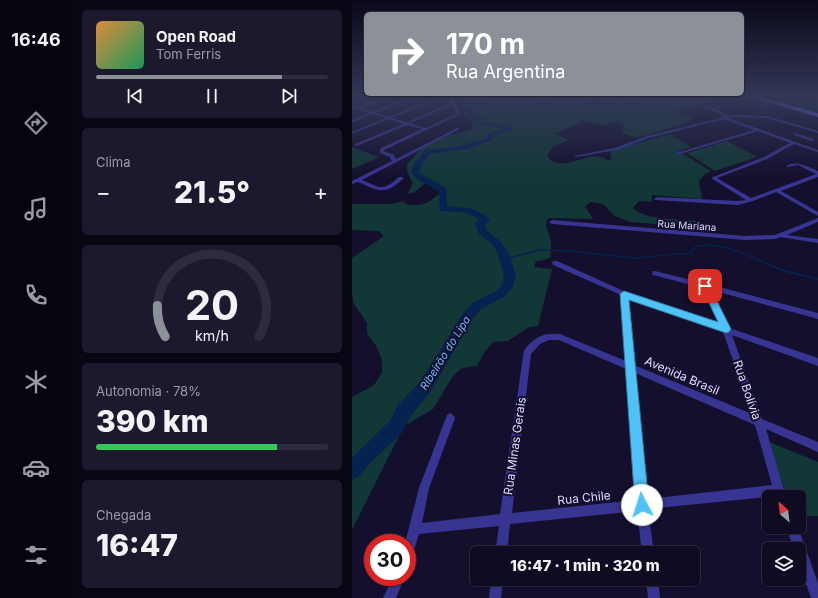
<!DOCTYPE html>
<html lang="pt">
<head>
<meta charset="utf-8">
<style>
	:root { --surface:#0e0b22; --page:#1c192f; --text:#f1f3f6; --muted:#9b9ba5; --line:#2e2b40; --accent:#8c9099 }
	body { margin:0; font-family:Inter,sans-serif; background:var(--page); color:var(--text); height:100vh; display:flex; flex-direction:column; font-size:15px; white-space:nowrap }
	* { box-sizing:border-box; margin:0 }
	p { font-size:13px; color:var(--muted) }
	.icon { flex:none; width:22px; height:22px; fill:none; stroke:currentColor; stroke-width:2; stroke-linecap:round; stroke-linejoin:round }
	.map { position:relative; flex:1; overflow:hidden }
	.drawer { display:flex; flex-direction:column; gap:10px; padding:10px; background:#080613; width:280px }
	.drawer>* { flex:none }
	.hud { position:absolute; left:12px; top:12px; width:380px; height:84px; border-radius:6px; box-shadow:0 1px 3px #0004,0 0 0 1px var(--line); background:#8c9099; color:#fff; overflow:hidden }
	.needle { width:26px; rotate:332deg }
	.fabs { position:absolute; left:410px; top:490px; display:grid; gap:8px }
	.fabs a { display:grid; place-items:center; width:44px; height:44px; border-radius:6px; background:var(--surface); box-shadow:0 1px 3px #0004,0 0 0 1px var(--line); font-size:20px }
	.speed { position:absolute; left:12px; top:534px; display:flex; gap:8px; font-size:20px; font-weight:700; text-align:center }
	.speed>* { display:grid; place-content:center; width:52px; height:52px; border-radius:50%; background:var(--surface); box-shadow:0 1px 3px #0004,0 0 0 1px var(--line); line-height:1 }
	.speed .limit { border:6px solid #d22; background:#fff; color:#111 }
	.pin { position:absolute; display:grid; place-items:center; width:34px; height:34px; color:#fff; margin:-17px; border-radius:8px; box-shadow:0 2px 6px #0006 }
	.me { position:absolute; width:44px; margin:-22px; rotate:355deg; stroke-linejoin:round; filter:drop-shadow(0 0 3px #0008) }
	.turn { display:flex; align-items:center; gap:14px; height:84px; padding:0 16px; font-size:18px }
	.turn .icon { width:52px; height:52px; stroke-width:2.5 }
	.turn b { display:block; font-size:28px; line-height:34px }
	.big { font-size:30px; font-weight:800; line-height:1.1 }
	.drawer .card { flex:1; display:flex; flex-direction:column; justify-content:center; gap:6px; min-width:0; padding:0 14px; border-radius:6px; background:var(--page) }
	.drawer .dial { align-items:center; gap:0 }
	.dial svg { height:104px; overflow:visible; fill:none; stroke:var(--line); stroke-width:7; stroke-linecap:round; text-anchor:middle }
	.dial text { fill:var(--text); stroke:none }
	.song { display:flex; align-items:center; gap:12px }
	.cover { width:48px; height:48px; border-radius:6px; background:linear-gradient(135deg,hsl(30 70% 55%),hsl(150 70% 35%)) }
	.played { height:4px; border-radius:2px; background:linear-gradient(90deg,var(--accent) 80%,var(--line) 80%) }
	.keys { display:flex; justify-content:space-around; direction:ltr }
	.heat { display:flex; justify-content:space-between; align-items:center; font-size:22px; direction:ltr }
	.charge { height:6px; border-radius:3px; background:linear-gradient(90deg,#34c759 78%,var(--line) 0) }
	.trip { position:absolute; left:118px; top:546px; width:230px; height:40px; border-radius:6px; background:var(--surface); box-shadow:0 1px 3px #0004,0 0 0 1px var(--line); font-weight:800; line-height:40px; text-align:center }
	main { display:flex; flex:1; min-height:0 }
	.tab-bar { display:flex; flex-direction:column; width:72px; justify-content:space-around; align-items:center; background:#06040e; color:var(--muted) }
	.tab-bar .icon { width:28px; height:28px }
	.tab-bar .current { color:var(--accent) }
	.tab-bar b { font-size:18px; color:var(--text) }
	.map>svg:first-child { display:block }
</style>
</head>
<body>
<main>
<nav class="tab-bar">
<b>16:46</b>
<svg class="icon current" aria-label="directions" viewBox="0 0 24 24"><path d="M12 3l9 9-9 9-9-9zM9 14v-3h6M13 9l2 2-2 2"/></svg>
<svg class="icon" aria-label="music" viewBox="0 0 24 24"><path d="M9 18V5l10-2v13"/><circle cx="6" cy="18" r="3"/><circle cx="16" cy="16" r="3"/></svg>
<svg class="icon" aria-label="phone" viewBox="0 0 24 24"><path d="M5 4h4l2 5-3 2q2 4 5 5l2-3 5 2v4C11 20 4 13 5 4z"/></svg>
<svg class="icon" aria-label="climate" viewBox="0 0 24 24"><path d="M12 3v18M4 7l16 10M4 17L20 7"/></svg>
<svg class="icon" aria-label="car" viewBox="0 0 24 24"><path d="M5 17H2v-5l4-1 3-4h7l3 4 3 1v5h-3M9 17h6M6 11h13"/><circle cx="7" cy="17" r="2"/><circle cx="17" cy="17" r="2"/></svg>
<svg class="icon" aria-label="filters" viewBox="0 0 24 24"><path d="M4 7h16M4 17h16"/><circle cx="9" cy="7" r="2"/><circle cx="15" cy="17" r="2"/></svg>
</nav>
<section class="drawer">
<div class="card">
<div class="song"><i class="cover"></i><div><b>Open Road</b><p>Tom Ferris</p></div></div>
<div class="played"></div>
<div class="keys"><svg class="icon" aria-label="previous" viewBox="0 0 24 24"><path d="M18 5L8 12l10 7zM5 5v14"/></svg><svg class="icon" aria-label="pause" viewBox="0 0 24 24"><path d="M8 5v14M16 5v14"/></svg><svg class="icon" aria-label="next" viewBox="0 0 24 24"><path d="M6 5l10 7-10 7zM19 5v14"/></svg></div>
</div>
<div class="card"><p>Clima</p>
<div class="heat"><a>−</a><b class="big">21.5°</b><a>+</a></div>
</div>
<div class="card dial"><svg viewBox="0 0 100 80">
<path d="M14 69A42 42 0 1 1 86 69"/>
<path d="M14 69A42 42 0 0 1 8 45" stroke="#8c9099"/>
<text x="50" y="56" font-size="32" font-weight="700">20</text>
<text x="50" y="72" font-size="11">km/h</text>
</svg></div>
<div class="card"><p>Autonomia · 78%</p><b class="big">390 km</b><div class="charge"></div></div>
<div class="card"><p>Chegada</p><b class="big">16:47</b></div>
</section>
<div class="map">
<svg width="466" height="598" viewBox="0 0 466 598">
	<rect width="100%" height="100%" fill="#130f2d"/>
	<path fill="#113836" d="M 114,96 L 390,96 L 382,99 L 359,102 L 325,110 L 324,111 L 339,118 L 337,122 L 285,138 L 270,133 L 272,125 C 261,120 264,122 254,125 C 248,126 238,121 231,120 C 223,126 212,128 203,134 L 217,140 L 202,146 L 195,155 C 206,175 233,153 248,157 C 251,157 254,159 257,161 L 260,158 L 258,151 L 318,134 L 339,147 L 326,151 L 359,171 L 353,174 L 347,181 L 350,199 L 300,195 L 300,202 L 287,201 L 281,208 C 293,221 330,218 348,222 L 349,228 L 278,222 L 263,216 L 251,204 L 239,202 L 233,206 L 241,219 L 196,218 C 191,228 199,234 199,243 C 199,248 198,252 199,257 L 193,260 L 184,261 L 182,267 L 200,269 L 186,326 L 177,327 L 156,341 L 141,342 L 132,353 L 125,366 L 110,368 L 101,376 L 81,409 L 52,426 L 0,530 L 0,397 L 22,385 L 30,373 L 30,360 L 25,347 L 15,334 L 15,323 L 2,304 L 0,293 L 0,258 L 32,236 L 27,231 L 0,230 L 0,204 L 39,204 L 52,201 L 53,204 C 69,208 81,201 91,190 L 76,181 L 61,193 L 55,194 L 61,183 C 57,177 55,173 55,166 C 56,161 60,160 63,156 C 75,138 100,135 120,129 L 120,120 L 113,116 L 110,110 L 115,102 L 105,101 Z
		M 405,96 L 466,96 L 466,110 L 464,113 Z
		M 375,141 L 405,157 L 363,171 L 335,153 Z
		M 0,147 L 27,157 L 0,169 Z
		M 415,441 L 466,462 L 466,516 L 447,516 L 447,497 L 435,497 Z"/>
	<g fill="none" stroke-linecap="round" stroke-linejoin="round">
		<path stroke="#052250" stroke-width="1" d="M 124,96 L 130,99 L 130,104"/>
		<path stroke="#052250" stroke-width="1.5" d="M 153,259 L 188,250 L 219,251 L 281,258 L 338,253 L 344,246 C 370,242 392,254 415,264"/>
		<path stroke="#052250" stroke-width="2" d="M 413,263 L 433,271 L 466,279"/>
		<path fill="#052250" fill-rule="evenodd" d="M 129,96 L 135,96 L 138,102 L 121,107 L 120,113 L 135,122 L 162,128 L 162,130 L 143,135 L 139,141 L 115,149 L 78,154 L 71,163 L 67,172 L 72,176 L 94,188 L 95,206 L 121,209 L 136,217 L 138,219 L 133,225 L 135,231 L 147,240 L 156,252 L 164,275 L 161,287 L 152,297 L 129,309 L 119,321 L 79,391 L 58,417 L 50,433 L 19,462 L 6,477 L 0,480 L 0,458 L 38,421 L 46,405 L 69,381 L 111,313 L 121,303 L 144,291 L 150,285 L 152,275 L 145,252 L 140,244 L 127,234 L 123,224 L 127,219 L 112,212 L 88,211 L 87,191 L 66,180 L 59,172 L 63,162 L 73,150 L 107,146 L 134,139 L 139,132 L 151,129 L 131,125 L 114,114 L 113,111 L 117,105 L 132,101 Z
			M 173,96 L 189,100 L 199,96 L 206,96 C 196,104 183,106 173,96 Z
			M 217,96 L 256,100 L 265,106 L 277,105 L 277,98 L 295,96 L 282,100 L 284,102 L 281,107 L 265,109 L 255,104 L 232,103 Z
			M 322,96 L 346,96 L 343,98 Z"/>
		<path fill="#373591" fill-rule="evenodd" d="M 36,96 L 41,96 L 9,108 L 20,112 L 61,96 L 66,96 L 24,113 L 37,117 L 89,96 L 93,96 L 40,118 L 55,122 L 99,103 L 96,96 L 99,96 L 109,114 L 32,150 L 31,151 L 42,155 L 44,159 L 105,128 L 108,129 L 10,180 C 29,188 30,192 47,177 L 51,177 L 51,179 C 32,196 27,191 6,182 L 0,184 L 0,181 L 40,161 L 38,157 L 28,153 L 29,148 L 70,129 L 55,125 L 5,146 L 3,146 L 3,144 L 51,124 L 37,119 L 0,134 L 0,132 L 34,118 L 21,114 L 0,122 L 0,120 L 17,113 L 0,108 L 0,106 L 5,107 ZM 101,105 L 105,114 L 73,128 L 58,123 Z
			M 417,101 L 420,102 L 407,108 L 404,107 Z
			M 354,105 L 360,108 L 371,105 L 371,107 L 363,109 L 377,116 L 381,115 L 415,116 L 466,131 L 466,133 L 415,118 L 381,117 L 376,118 L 466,150 L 466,152 L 442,144 L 415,159 L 365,178 L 399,198 L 464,174 L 446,165 L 436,167 L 434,166 C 446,160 454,166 466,171 L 466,177 L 429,191 L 466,212 L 466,216 L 424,192 L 401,201 L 386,205 L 303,200 L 302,199 L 305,197 L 386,201 L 394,200 L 359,178 L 412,157 L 438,143 L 406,131 L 324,155 L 324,153 L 402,130 L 372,119 L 297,138 L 265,150 L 224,157 L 222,156 L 263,148 L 295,136 L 373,117 L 353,107 Z
			M 443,133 L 461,139 L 462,140 L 459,141 L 442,135 L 441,134 Z
			M 466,218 L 466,222 L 435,235 L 466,239 L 466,243 L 428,237 L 424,239 L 393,240 L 200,224 L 197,222 L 200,220 L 393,236 L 423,235 Z
			M 201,261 L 205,261 L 274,292 L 368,324 L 351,288 L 301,275 L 300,273 L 301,271 L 303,271 L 351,283 L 353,282 L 356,284 L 466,313 L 466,319 L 359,290 L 377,328 L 466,358 L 466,366 L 380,335 L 410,419 L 466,442 L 466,452 L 414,429 L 434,497 L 424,497 L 423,496 L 296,509 L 302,553 L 290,553 L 285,511 L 158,524 L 155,553 L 143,553 L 147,526 L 67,534 L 59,560 L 55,562 L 55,543 L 53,543 L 67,488 L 95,415 L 98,413 L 101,415 L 103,418 L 77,488 L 70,523 L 148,514 L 172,350 C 183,337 190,333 208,334 L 274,361 L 269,295 L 201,265 L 200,263 ZM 276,298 L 371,332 L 400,414 L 282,365 ZM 197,340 L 207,340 L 274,369 L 284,500 L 160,513 L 179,354 L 188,344 ZM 283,373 L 403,425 L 420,485 L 295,499 Z
			M 434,527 L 446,527 L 466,583 L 466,598 L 459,598 L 447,564 L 447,549 L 442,549 Z
			M 41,577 L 53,577 L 44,598 L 31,598 Z
			M 139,579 L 151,579 L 149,598 L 137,598 Z
			M 294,579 L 306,579 L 308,598 L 296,598 Z"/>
		<path fill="#7372ff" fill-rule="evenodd" d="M 396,96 L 404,96 L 466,113 L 466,117 Z"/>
	</g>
	<linearGradient id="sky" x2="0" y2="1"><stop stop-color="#0a0819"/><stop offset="0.53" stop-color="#333757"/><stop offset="1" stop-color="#333757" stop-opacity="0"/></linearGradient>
	<rect width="466" height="180" fill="url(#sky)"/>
	<path fill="#4fc3f7" stroke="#337fa1" d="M 353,282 L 356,283 L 379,329 L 377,332 L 374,333 L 277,300 L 297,505 L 295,510 L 290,512 L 285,510 L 283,505 L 268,294 L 272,291 L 366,322 L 349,286 Z"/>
	<g text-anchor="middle" stroke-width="4" stroke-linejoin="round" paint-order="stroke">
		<g font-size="10" fill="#dfdbff" stroke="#130f2d">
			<text transform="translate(335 225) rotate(4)" y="4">Rua Mariana</text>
		</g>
		<g font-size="11" font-style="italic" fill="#69bdff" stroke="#130f2d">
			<text transform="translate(93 353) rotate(-58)" y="4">Ribeirão do Lipa</text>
		</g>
		<g font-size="12" fill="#dfdbff" stroke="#130f2d">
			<text transform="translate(330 376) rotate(23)" y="4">Avenida Brasil</text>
			<text transform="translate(395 390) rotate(71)" y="4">Rua Bolívia</text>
			<text transform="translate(163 446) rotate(-82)" y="4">Rua Minas Gerais</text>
			<text transform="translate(232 498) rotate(-6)" y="4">Rua Chile</text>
		</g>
	</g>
</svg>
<div class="fabs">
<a><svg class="needle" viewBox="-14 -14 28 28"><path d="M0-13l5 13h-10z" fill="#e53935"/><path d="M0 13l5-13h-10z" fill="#9b9ba5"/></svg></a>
<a><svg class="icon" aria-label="layers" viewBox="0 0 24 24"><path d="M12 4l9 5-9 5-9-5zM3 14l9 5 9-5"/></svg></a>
</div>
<div class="speed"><div class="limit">30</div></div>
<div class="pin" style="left:353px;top:286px;background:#d93025"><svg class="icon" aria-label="arrive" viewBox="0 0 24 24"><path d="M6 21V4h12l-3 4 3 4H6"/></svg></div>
<svg class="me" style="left:290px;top:505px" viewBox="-20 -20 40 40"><circle r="19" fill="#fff"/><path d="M0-13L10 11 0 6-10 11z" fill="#4fc3f7"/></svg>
<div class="trip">16:47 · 1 min · 320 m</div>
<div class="hud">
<div class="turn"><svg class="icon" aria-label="right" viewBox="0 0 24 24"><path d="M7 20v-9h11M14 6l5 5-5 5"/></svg><div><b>170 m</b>Rua Argentina</div></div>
</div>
</div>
</main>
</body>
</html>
